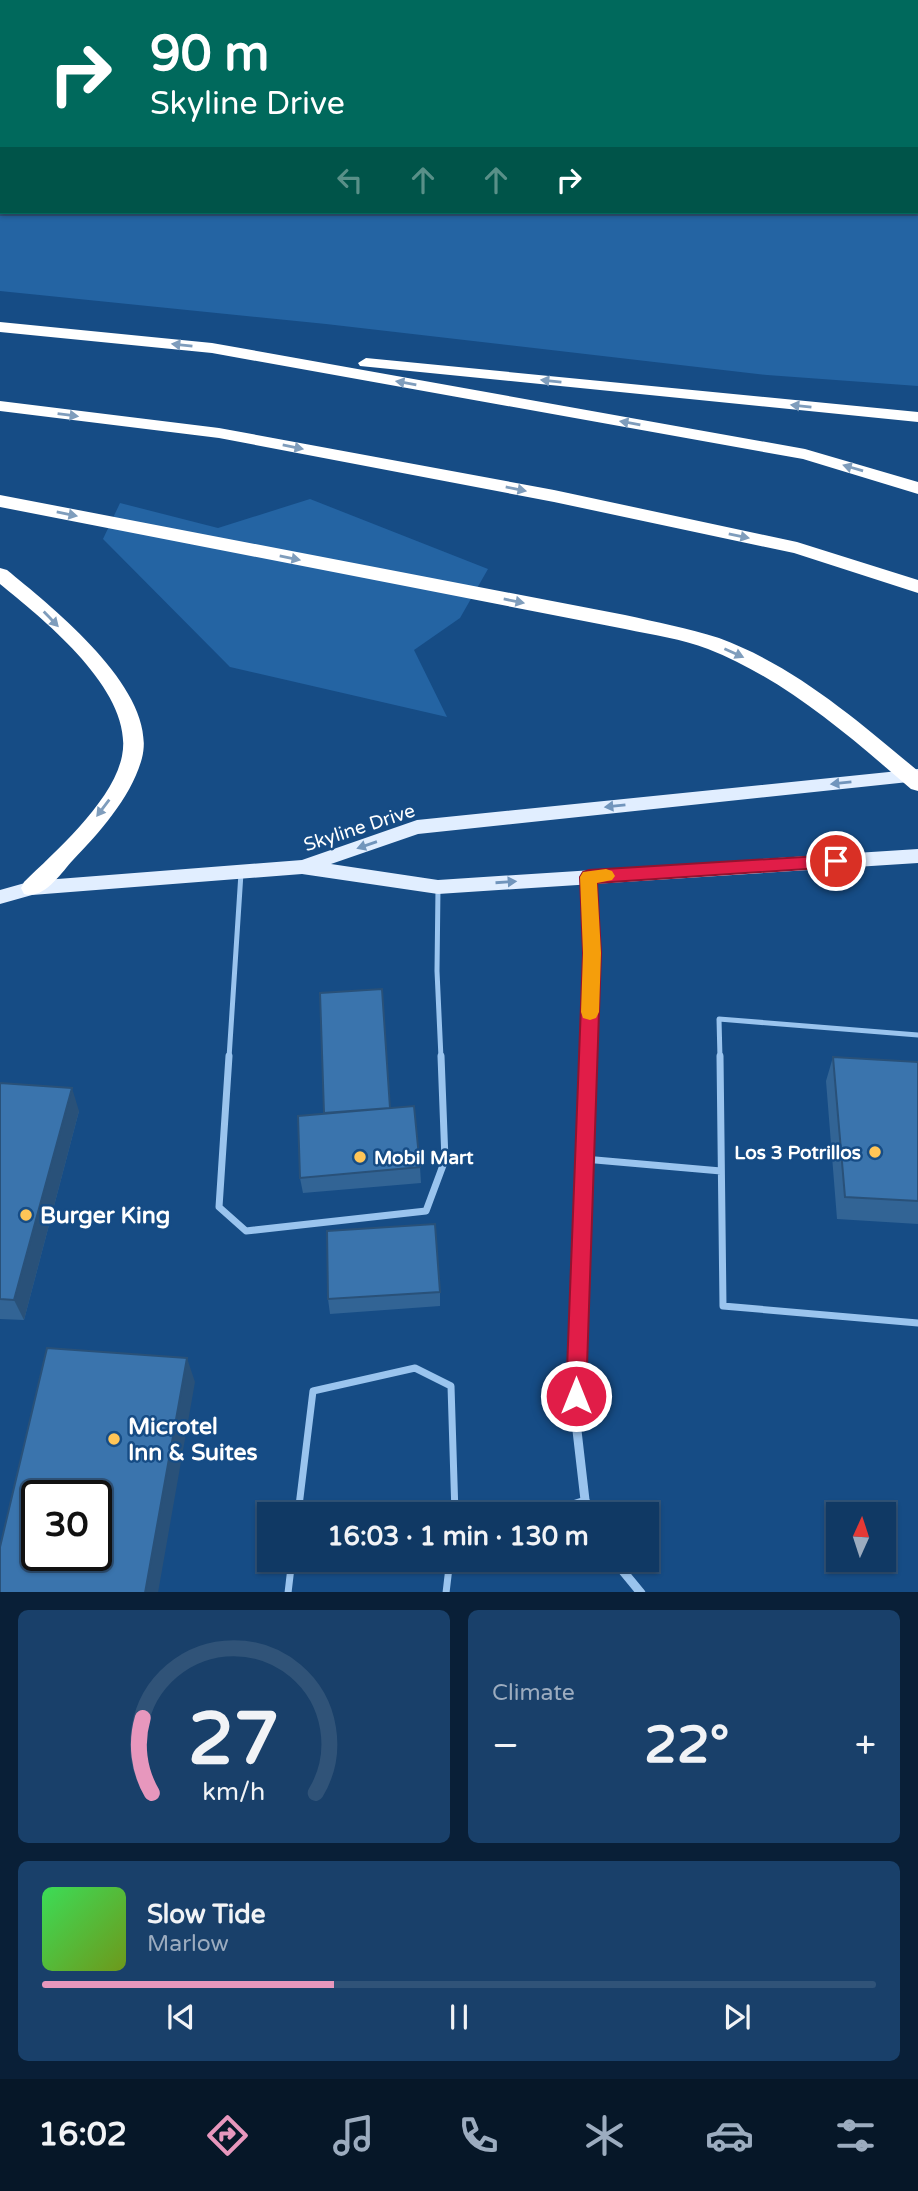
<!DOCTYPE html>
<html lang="en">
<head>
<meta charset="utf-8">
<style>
	:root { --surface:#103964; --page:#19406a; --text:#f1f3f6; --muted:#9cacbf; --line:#305378; --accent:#e797bd }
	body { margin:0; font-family:"Varela Round",sans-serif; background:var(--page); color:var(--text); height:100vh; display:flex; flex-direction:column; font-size:26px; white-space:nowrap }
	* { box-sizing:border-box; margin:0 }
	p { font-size:23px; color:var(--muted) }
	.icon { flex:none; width:38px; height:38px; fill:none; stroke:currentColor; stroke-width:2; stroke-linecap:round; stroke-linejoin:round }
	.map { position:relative; height:1592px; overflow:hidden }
	.details { display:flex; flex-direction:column; gap:18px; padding:18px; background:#091f37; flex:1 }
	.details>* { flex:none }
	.guide { position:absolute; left:0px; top:0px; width:919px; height:214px; box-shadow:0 2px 5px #0004,0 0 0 2px var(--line); background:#00695c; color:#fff; overflow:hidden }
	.needle { width:46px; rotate:3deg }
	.buttons { position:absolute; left:826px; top:1502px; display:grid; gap:14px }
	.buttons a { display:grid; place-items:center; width:70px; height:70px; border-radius:0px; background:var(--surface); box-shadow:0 2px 5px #0004,0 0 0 2px var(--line); font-size:35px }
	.speed { position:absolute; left:21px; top:1480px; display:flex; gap:14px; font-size:35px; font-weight:700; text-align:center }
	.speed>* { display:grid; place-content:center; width:91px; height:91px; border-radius:50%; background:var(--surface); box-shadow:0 2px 5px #0004,0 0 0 2px var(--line); line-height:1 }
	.speed .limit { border:4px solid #111; border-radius:10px; background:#fff; color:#111 }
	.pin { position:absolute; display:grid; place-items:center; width:60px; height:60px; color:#fff; margin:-30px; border:4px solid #fff; border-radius:50%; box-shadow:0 2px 7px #0007 }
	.me { position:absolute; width:77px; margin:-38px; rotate:0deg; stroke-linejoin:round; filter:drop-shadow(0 0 5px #0008) }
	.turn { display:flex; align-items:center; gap:24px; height:147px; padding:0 35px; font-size:32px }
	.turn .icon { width:91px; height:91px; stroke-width:2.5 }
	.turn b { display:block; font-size:49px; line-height:60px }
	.lanes { display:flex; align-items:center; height:66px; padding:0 35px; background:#0003; justify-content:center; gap:35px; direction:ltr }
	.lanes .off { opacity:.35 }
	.big { font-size:52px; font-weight:800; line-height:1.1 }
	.details .card { flex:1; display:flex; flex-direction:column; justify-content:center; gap:10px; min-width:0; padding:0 24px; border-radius:10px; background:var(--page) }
	.details .dial { align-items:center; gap:0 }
	.dial svg { height:182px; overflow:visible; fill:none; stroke:var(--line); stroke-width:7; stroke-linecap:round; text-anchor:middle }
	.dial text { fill:var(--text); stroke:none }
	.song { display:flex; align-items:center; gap:21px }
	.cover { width:84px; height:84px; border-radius:10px; background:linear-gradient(135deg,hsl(130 70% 55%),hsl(80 70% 35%)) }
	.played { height:7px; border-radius:4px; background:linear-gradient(90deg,var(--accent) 35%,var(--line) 35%) }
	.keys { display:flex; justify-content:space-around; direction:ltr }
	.heat { display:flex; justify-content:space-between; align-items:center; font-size:38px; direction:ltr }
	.details .tiles { flex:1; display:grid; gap:18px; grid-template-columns:1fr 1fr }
	.card:last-child { grid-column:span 2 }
	.trip { position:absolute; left:257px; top:1502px; width:402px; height:70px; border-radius:0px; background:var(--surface); box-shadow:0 2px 5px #0004,0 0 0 2px var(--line); font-weight:800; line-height:70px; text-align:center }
	.dock { display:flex; height:112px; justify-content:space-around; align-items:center; background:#061728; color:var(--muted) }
	.dock .icon { width:49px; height:49px }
	.dock .current { color:var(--accent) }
	.dock b { font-size:32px; color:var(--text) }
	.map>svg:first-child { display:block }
</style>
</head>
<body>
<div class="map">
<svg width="918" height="1593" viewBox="0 0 918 1593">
	<rect width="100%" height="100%" fill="#164c85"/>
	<path fill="#2464a3" d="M 0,121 L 2,212 L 917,212 L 918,124 L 918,386 L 767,375 L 326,324 L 0,291 Z
		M 310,499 L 488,569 L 460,618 L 414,650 L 447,717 L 230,667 L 103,539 L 120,503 L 218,528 Z"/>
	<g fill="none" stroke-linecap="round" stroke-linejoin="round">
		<path stroke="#9ac4ee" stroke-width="5" d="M 438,888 L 437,971 L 441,1058
			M 229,1058 L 241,873
			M 720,1058 L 719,1019 L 918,1035"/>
		<path stroke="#9ac4ee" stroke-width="7" d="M 229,1056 L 219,1207 L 246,1231 L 426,1211 L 445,1160 L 441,1056
			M 720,1056 L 723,1306 L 918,1323
			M 584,1159 L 721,1171
			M 298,1514 L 313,1391 L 415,1368 L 451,1386 L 455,1514
			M 513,1514 L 545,1513 L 585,1500
			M 288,1593 L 292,1559
			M 446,1593 L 450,1559"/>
		<path stroke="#9ac4ee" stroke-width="7" d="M 588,1058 L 592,953 L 589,877"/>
		<path stroke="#9ac4ee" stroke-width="9" d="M 588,1056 L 576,1344 L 576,1422 L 585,1500 L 591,1514
			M 613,1559 L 641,1593"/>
		<path fill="#e1eeff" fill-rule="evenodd" d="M 918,769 L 918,781 L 418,834 L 331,864 L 438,880 L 918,849 L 918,863 L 438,894 L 302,874 L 32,895 L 0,904 L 0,890 L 32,881 L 302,860 L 417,820 Z"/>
		<path fill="#fff" fill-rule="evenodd" d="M 0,322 L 212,343 L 805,449 L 918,482 L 918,494 L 803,459 L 212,353 L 0,332 Z
			M 366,358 L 918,412 L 918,422 L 360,366 L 358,363 Z
			M 0,401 L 219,428 L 554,490 L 797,542 L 918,580 L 918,593 L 794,553 L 554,502 L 219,438 L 0,411 Z
			M 0,495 L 625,615 C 656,622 688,628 719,638 C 795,666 857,720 918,771 L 918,791 L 911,789 C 848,735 786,680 708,649 C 682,639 653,635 625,629 L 0,507 Z
			M 0,568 L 7,570 C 52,607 159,691 142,758 C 132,796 100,832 73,860 C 61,873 44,900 24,894 L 21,888 L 24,882 C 56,851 113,801 122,756 C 135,692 44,620 0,584 Z"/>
	</g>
	<path fill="#326495" d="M 0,0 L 32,0 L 31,2 L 2,2 L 2,13 L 0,13 Z
		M 833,1057 L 918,1062 L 918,1224 L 837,1219 L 826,1081 Z
		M 0,1083 L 79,1111 L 24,1320 L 0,1319 Z
		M 390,1108 L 420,1167 L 421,1183 L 303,1193 L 300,1178 Z
		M 440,1292 L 440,1306 L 330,1314 L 328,1299 Z"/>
	<path fill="#295179" d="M 22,0 L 32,0 L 31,2 L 22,2 Z
		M 72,1088 L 79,1111 L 24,1320 L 14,1300 Z
		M 187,1358 L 195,1382 L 158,1593 L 145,1593 Z"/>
	<path fill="#3a74ad" stroke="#295179" stroke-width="2" fill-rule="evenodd" d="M 206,0 L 273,0 L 273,2 L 205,2 Z
		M 385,0 L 452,0 L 452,2 L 384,2 Z
		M 579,0 L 646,0 L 646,2 L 578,2 Z
		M 745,0 L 812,0 L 812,2 L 745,2 Z
		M 382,989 L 390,1108 L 324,1113 L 320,993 Z
		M 833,1057 L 918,1062 L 918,1201 L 845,1197 Z
		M 0,1083 L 72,1088 L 14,1300 L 0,1299 Z
		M 414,1106 L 420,1167 L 300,1178 L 298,1116 Z
		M 435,1224 L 440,1292 L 328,1299 L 327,1231 Z
		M 47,1348 L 187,1358 L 145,1593 L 0,1593 L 0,1547 ZM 37,1496 L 96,1496 L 96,1556 L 37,1556 Z"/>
	<defs><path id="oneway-solid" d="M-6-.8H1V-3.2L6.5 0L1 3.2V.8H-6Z" transform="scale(1.75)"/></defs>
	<g fill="#7f9dbc">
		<use href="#oneway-solid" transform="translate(182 345) rotate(-174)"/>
		<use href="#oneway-solid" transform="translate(551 381) rotate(-174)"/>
		<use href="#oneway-solid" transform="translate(406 383) rotate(-170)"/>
		<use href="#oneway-solid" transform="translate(801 406) rotate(-174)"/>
		<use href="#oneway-solid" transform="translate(68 415) rotate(7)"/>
		<use href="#oneway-solid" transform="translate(630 423) rotate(-170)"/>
		<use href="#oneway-solid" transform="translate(293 447) rotate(11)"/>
		<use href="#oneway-solid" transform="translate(853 468) rotate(-164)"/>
		<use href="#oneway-solid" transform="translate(516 489) rotate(11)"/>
		<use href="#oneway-solid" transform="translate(67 514) rotate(11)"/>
		<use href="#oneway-solid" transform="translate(739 536) rotate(12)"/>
		<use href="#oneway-solid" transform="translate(290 558) rotate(11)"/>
		<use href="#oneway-solid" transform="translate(514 601) rotate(11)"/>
		<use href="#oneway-solid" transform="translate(51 619) rotate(46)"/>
		<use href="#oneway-solid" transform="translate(734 653) rotate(24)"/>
		<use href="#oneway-solid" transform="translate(103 808) rotate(127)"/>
	</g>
	<g fill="#7195bc">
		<use href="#oneway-solid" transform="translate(841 783) rotate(174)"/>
		<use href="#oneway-solid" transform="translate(615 806) rotate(174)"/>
		<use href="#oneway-solid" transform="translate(367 845) rotate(161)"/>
		<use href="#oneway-solid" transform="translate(506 882) rotate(-4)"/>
	</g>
	<path fill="#e11d48" stroke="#92132f" stroke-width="2" d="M 836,855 L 844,861 L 836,867 L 597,883 L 601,953 L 586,1396 L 583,1403 L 576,1406 L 569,1403 L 566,1396 L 583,953 L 580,877 L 583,872 L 589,870 Z"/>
	<path fill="#f59e0b" d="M 606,869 L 612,871 L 615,876 L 612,880 L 597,883 L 601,953 L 599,1012 L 596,1018 L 590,1020 L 583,1018 L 581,1012 L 583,953 L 580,877 L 583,872 Z"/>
	<g fill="#ffc557" stroke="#164c85" stroke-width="2.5">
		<circle cx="875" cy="1152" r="7"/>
		<circle cx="360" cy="1157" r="7"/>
		<circle cx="26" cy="1215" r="7"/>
		<circle cx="114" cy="1439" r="7"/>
	</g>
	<g text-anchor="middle" stroke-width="5" stroke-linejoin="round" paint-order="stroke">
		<g font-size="19" fill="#fff" stroke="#164c85">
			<text transform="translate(359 827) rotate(-18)" y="7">Skyline Drive</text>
		</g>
		<g font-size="19" font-weight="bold" fill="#fff" stroke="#164c85" text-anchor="end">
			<text x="861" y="1159">Los 3 Potrillos</text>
			<text x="374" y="1164" text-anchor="start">Mobil Mart</text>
		</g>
		<g font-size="23" font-weight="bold" fill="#fff" stroke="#164c85" text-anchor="start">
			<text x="40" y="1223">Burger King</text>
			<text x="128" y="1434">Microtel<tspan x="128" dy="26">Inn &amp; Suites</tspan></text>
		</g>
	</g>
</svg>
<div class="buttons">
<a><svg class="needle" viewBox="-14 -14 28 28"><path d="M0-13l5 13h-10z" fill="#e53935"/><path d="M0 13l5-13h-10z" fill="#9cacbf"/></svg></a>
</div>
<div class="speed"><div class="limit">30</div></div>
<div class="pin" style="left:836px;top:861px;background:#d93025"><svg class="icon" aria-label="arrive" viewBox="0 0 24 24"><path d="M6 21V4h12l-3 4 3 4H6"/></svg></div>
<svg class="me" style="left:576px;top:1396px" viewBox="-20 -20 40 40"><circle r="17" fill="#e11d48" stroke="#fff" stroke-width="3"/><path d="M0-11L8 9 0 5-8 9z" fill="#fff"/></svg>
<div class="trip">16:03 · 1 min · 130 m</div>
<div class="guide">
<div class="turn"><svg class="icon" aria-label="right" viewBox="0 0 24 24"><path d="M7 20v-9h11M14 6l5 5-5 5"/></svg><div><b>90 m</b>Skyline Drive</div></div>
<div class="lanes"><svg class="icon off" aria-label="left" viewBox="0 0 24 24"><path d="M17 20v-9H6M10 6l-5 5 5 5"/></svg><svg class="icon off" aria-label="ahead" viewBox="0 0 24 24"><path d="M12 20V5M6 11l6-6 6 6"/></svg><svg class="icon off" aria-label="ahead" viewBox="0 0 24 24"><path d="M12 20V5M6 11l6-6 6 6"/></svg><svg class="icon" aria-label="right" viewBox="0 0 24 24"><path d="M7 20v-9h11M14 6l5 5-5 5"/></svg></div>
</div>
</div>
<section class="details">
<div class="tiles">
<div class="card dial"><svg viewBox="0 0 100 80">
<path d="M14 69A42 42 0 1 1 86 69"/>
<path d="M14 69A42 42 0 0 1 10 36" stroke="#e797bd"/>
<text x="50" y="56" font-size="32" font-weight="700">27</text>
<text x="50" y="72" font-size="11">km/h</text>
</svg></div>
<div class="card"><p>Climate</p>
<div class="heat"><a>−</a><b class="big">22°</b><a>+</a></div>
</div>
<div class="card">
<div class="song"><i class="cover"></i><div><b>Slow Tide</b><p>Marlow</p></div></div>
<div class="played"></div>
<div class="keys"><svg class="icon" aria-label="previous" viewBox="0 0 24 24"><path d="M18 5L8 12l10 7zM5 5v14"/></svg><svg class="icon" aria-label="pause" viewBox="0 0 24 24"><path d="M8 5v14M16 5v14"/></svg><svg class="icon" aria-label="next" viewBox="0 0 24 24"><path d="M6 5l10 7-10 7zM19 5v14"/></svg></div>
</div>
</div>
</section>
<nav class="dock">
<b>16:02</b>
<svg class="icon current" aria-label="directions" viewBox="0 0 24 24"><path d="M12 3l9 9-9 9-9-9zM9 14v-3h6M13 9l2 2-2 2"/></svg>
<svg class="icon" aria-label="music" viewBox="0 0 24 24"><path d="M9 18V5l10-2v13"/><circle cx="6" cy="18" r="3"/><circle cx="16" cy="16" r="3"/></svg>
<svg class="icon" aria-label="phone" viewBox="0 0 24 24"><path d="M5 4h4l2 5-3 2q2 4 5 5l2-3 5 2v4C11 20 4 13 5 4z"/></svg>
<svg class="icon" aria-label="climate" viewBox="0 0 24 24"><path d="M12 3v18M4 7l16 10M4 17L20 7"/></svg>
<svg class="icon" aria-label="car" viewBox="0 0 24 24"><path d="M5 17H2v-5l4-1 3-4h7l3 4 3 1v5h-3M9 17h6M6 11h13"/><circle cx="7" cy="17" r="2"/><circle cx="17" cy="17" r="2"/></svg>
<svg class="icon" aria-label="filters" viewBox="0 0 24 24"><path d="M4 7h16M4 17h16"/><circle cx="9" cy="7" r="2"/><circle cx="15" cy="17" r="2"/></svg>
</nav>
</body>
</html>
